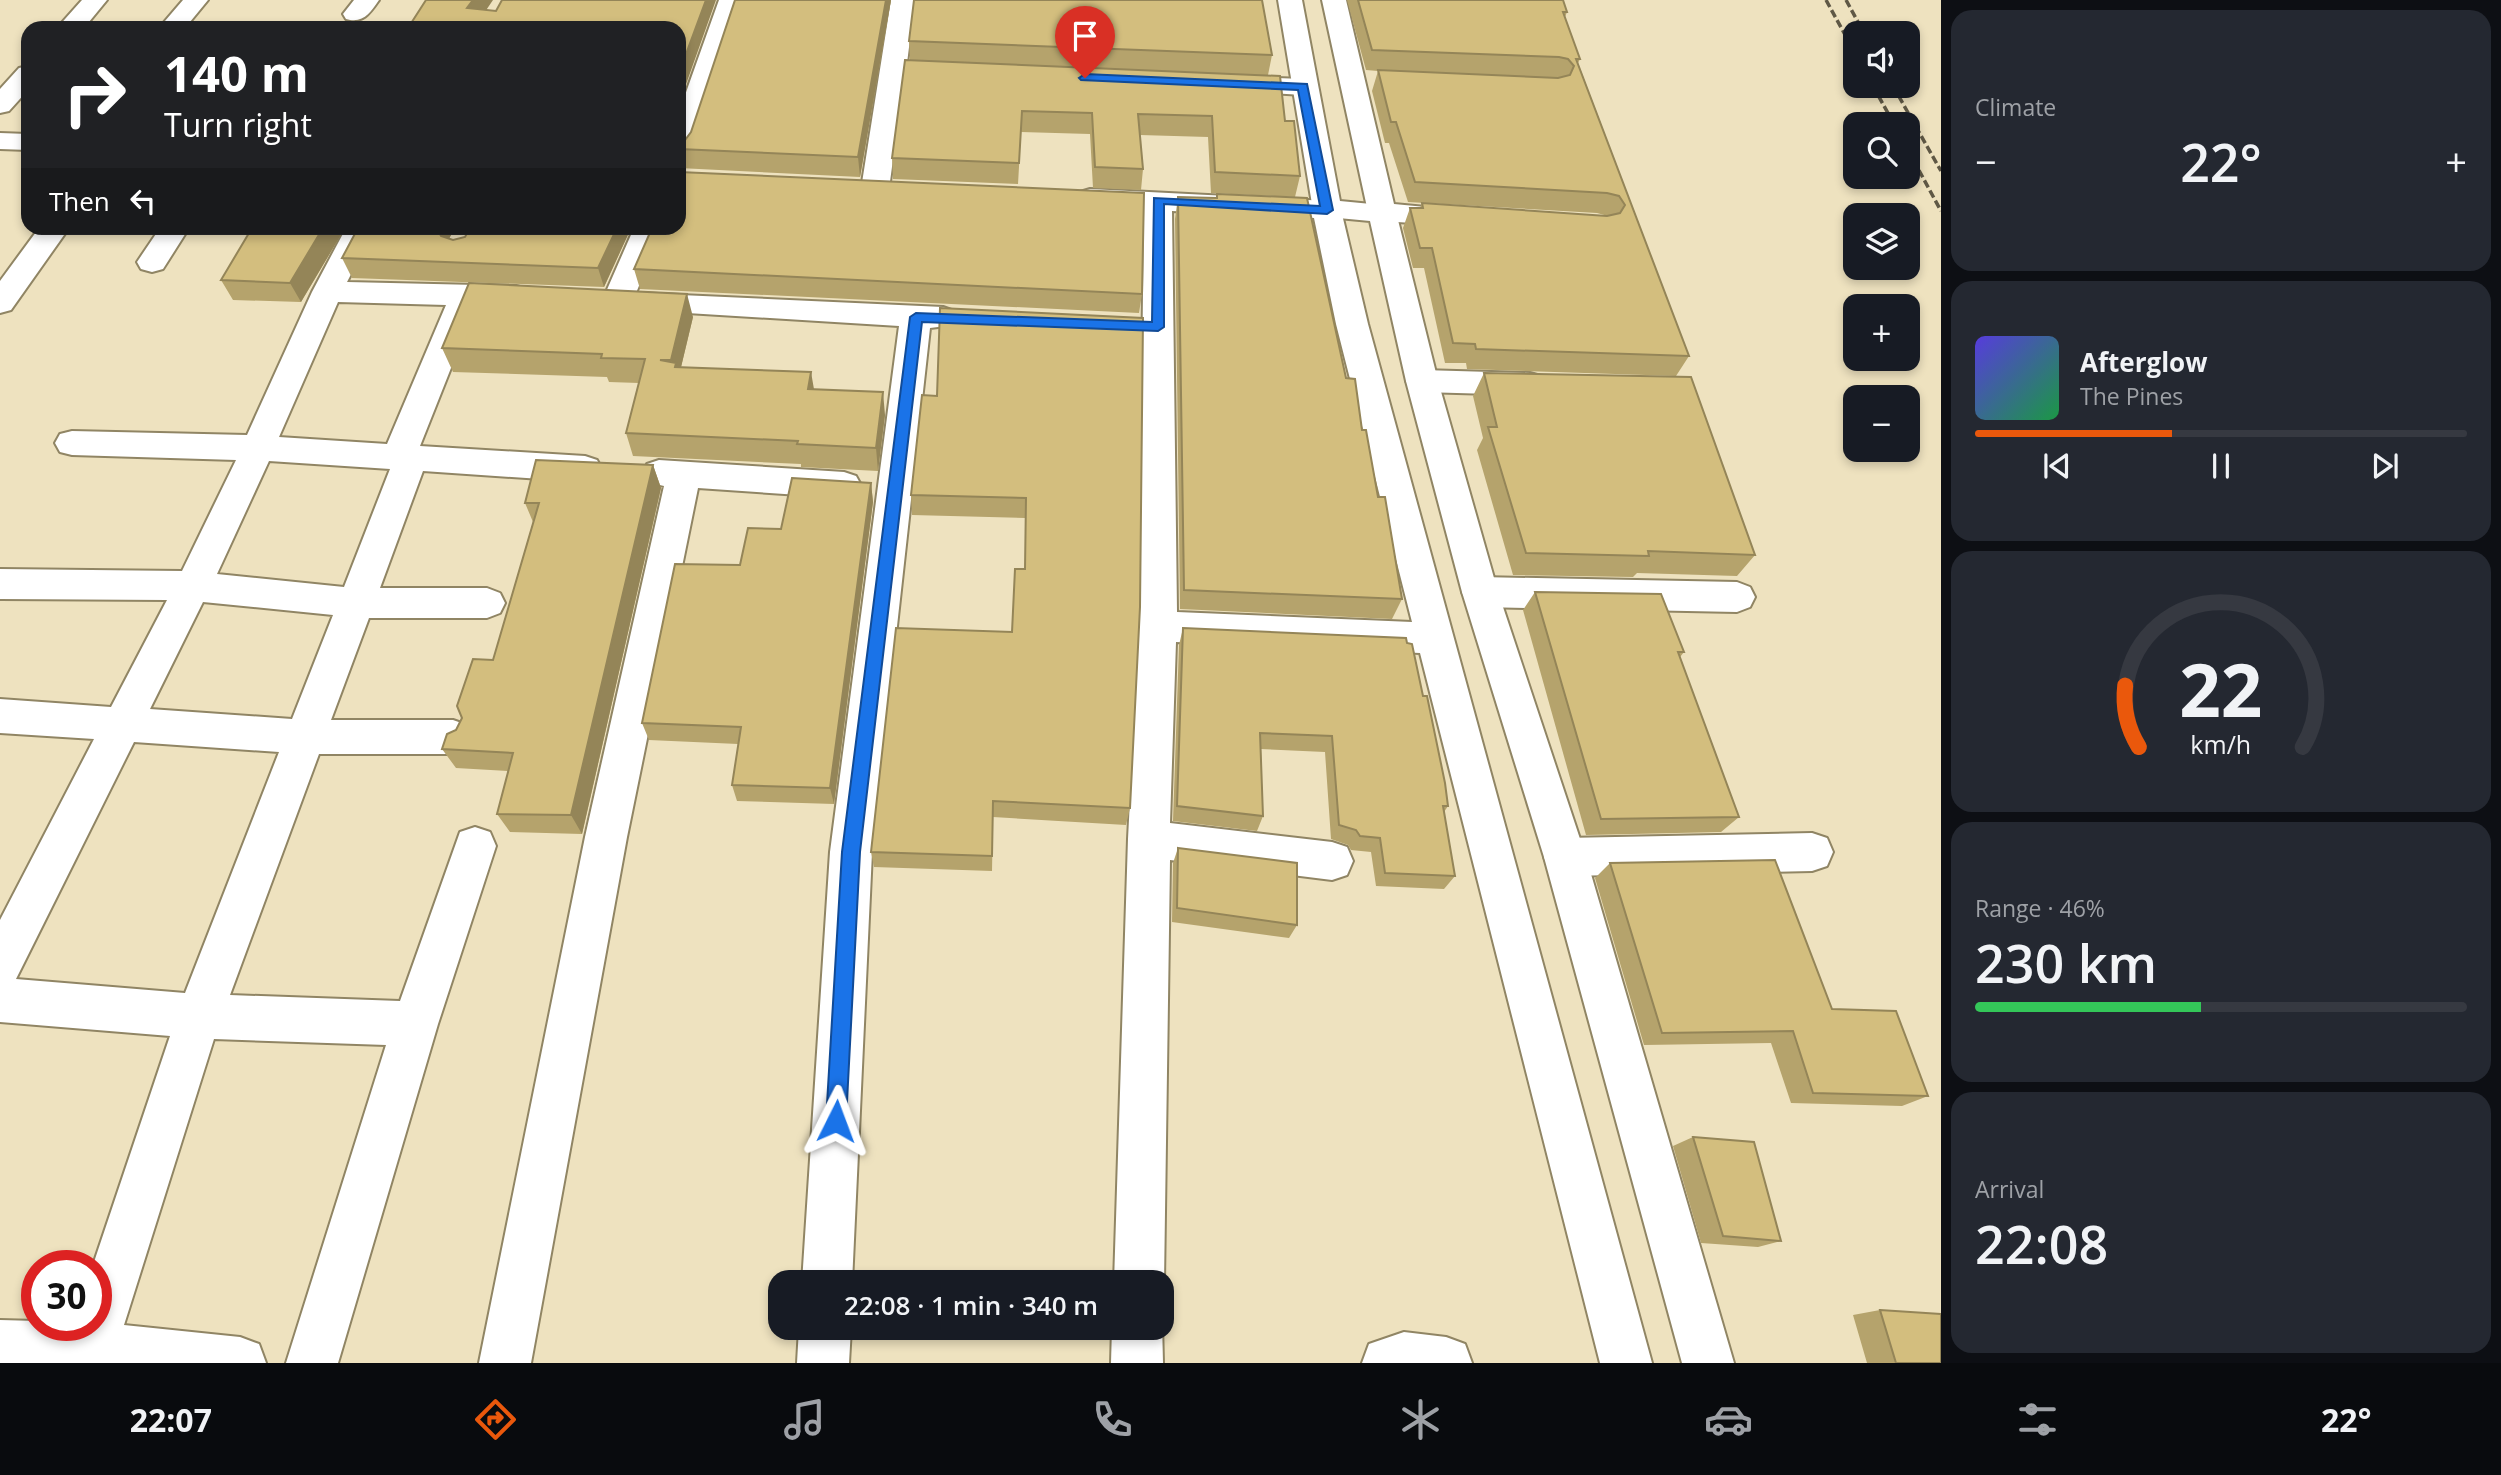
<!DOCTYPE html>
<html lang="en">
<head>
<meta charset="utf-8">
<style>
	:root { --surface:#171b24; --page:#242831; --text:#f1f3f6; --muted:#9ea1a6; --line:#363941; --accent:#ea580c }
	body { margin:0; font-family:"Open Sans",sans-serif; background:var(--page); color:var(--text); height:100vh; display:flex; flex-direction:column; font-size:26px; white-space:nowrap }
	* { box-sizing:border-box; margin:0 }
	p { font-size:23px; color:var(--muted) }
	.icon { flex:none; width:38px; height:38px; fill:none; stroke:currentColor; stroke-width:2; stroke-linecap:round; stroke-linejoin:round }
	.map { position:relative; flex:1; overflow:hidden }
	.drawer { display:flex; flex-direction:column; gap:10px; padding:10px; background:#0d0f14; width:560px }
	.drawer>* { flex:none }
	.banner { position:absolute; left:21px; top:21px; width:665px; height:214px; border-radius:21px; box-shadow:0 4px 10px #0003; background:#202124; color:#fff; overflow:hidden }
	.tools { position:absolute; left:1843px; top:21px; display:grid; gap:14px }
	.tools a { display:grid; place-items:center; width:77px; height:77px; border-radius:14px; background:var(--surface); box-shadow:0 4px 10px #0003; font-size:35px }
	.speed { position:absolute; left:21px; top:1250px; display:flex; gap:14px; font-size:35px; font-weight:700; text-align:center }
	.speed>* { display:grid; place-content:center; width:91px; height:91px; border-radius:50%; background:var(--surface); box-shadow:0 4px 10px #0003; line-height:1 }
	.speed .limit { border:10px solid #d22; background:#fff; color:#111 }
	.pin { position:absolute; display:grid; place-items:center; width:60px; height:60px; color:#fff; margin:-72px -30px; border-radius:50% 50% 50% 0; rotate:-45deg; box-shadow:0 0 7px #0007 }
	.pin .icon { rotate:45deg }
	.me { position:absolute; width:77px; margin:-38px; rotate:3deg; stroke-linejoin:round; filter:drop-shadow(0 0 5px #0008) }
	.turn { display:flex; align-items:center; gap:24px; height:147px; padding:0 28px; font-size:32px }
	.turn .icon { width:91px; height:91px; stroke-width:2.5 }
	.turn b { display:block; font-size:49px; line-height:60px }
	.then { display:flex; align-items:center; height:66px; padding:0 28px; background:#0003; gap:14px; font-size:26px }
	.big { font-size:52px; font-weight:600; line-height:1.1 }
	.drawer .card { flex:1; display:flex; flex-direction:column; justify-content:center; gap:10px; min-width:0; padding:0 24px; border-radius:21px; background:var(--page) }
	.drawer .dial { align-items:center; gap:0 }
	.dial svg { height:182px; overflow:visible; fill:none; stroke:var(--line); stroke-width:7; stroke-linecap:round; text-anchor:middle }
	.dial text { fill:var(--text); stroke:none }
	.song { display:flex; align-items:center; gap:21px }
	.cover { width:84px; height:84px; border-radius:10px; background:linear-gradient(135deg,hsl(250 70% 55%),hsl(140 70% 35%)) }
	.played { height:7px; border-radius:4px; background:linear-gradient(90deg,var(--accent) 40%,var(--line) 40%) }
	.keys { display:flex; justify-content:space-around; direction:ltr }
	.heat { display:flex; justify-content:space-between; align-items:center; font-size:38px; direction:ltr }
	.charge { height:10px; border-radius:5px; background:linear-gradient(90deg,#34c759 46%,var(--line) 0) }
	.trip { position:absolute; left:768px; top:1270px; width:406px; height:70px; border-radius:21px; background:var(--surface); box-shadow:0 4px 10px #0003; font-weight:600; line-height:70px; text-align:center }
	.tab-bar { display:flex; height:112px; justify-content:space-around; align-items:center; background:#090b0e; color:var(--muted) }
	.tab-bar .icon { width:49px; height:49px }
	.tab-bar .selected { color:var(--accent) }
	.tab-bar b { font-size:32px; color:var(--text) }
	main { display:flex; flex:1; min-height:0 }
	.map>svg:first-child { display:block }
</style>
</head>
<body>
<main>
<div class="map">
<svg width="1941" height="1363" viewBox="0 0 1941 1363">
	<rect width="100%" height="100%" fill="#eee2bf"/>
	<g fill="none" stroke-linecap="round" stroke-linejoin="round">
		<g stroke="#908564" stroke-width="4">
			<path id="street" d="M 82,0 L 107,0 L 84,28 L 57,28 Z
				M 183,0 L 208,0 L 185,28 L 159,28 Z
				M 354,0 L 379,0 C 370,13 363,24 346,19 L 343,14 Z
				M 719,0 L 743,0 L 693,151 L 689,157 L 679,159 L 679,112 Z
				M 891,0 L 915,0 L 907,63 L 964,66 L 968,72 L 964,78 L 904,78 L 889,189 L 885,195 L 875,198 L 865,195 L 861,189 Z
				M 1322,0 L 1346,0 L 1394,204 L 1468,211 L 1472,217 L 1468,223 L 1458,226 L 1382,221 L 1372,218 L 1368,212 Z
				M 28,66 L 28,90 L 9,111 L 0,113 L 0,89 L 19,68 Z
				M 1228,76 L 1303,79 L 1312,81 L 1316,87 L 1312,93 L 1303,95 L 1219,90 L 1215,84 L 1219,78 Z
				M 0,133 L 28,134 L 28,150 L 0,149 Z
				M 1090,189 L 1327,201 L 1337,204 L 1341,210 L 1368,324 L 1652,1363 L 1600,1363 L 1420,653 L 1176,642 L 1170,823 L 1332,842 L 1347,847 L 1353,861 L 1347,875 L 1332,880 L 1170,860 L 1164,1283 L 1162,1289 L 1162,1283 L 1114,1283 L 1128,839 L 1139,626 L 1144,210 L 1080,204 L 1076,198 L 1080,192 ZM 1172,211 L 1314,218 L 1336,324 L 1412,622 L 1177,612 Z
				M 39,228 L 69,228 L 11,310 L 0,313 L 0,281 Z
				M 160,228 L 189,228 L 163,269 L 152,272 L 141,269 L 137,262 Z
				M 346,228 L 375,228 L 347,282 L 516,286 L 527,289 L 531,296 L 527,303 L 516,306 L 476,305 L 420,446 L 585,456 L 597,460 L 602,469 L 597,478 L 585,482 L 423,471 L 380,588 L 487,588 L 500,593 L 505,603 L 500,613 L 487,618 L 369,618 L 331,720 L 453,720 L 467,725 L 473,737 L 467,749 L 453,754 L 319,754 L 230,995 L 400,1001 L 460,832 L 475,827 L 490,832 L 496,846 L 438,1024 L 338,1363 L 286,1363 L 386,1045 L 214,1039 L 124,1325 L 240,1337 L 259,1344 L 266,1363 L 0,1363 L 0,1320 L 37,1321 L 37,1325 L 96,1325 L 96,1265 L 93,1265 L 170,1036 L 0,1022 L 0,920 L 94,739 L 0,733 L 0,699 L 111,707 L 167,600 L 0,599 L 0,569 L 182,571 L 236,460 L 72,455 L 60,452 L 55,443 L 60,434 L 72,431 L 247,435 L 312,292 ZM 338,302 L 446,305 L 387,444 L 279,437 ZM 269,461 L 390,469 L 344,587 L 217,574 ZM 203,602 L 333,615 L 292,719 L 150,709 ZM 134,742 L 279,752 L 185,993 L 16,979 Z
				M 634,228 L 663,228 L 636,293 L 943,307 L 954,311 L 959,318 L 954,325 L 930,328 L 872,852 L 852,1283 L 802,1283 L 830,852 L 899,326 L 606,308 L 602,301 Z
				M 1422,370 L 1530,373 L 1541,376 L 1546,384 L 1541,392 L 1530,395 L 1422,392 L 1411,389 L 1406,381 L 1411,373 Z
				M 659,460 L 844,472 L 856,476 L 861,485 L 856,494 L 844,498 L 698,488 L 627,837 L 531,1363 L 479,1363 L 585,837 L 664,486 L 647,482 L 642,473 L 647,464 Z
				M 1480,577 L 1737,582 L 1750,587 L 1755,597 L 1750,607 L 1737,612 L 1480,607 L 1467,602 L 1462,592 L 1467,582 Z
				M 1812,833 L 1827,838 L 1833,852 L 1827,866 L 1812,871 L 1565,876 L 1550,871 L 1544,857 L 1550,843 L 1565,838 Z
				M 1162,1323 L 1163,1363 L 1111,1363 L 1112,1328 L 1162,1328 Z
				M 799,1328 L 851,1328 L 849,1363 L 797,1363 Z
				M 1404,1332 L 1446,1337 L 1465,1344 L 1472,1363 L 1362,1363 L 1369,1344 Z"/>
		</g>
		<g stroke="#908564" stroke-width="4">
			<path id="secondary" d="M 1278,0 L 1302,0 L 1340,201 L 1392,206 L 1396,212 L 1438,381 L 1498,592 L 1586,857 L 1734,1363 L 1682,1363 L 1544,857 L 1462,592 L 1406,381 L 1370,221 L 1317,216 L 1313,210 Z"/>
		</g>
		<use href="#street" fill="#fff" fill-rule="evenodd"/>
		<use href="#secondary" fill="#fff" fill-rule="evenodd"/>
		<path stroke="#5f5845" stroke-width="3.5" stroke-dasharray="8 3.5" stroke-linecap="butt" d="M 1826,0 L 1855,53
			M 1846,0 L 1864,33
			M 1873,86 L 1894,124
			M 1893,86 L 1941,171
			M 1908,150 L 1941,211"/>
	</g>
	<path fill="#b5a36c" d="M 735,0 L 891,0 L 860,177 L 679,168 L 679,141 L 685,140 L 691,132 Z
		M 1347,0 L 1563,0 L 1567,12 L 1565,17 L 1580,59 L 1578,63 L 1689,356 L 1676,376 L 1467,369 L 1466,363 L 1445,363 L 1424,268 L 1413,268 L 1403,228 L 1410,208 L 1420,208 L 1422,203 L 1608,216 L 1597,213 L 1408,202 L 1389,143 L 1385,143 L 1372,91 L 1378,71 L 1366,70 Z
		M 909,41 L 1272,55 L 1268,75 L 1285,121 L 1300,176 L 1295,197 L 1211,193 L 1208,137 L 1140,135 L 1143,169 L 1141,190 L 1093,188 L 1090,134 L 1021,132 L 1018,184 L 893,179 L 892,158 L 910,60 Z
		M 1217,194 L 1346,378 L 1362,430 L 1402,599 L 1392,619 L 1180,609 L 1175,219 L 1178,197 L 1216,198 Z
		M 345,228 L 301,302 L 233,300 L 221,280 Z
		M 358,228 L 455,228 L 449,238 L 453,240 L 631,228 L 604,287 L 352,278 L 342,258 Z
		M 634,269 L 1142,294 L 1139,313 L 640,289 Z
		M 693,317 L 681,367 L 814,389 L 885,415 L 878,471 L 801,467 L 801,464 L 633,456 L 626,433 L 639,383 L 609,382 L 607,377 L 453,372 L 442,348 Z
		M 1143,318 L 1130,808 L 1126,825 L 993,817 L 992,871 L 874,867 L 871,852 L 1012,632 L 1025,569 L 1025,518 L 912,515 L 911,495 L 937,396 Z
		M 1484,373 L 1755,555 L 1737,576 L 1637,573 L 1633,577 L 1513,575 L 1477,450 L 1483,438 L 1473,396 Z
		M 653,465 L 661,488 L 582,834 L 510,832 L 497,814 L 508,771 L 456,768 L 442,749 L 456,730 L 493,660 L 533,522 L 525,503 Z
		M 871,483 L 873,502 L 834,804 L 737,801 L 732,785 L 738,744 L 649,740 L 642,723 L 740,565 L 781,529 Z
		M 1535,592 L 1684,652 L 1680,657 L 1739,817 L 1721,832 L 1586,835 L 1523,610 Z
		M 1183,628 L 1407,643 L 1423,696 L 1448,806 L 1444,812 L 1455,876 L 1444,889 L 1376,886 L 1371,852 L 1351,850 L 1348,845 L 1331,839 L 1325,752 L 1261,749 L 1263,816 L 1257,831 L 1173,821 L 1179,645 Z
		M 1178,848 L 1297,925 L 1289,938 L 1172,922 L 1173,863 Z
		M 1610,863 L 1832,1009 L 1928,1096 L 1902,1106 L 1791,1103 L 1771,1043 L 1644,1045 L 1595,878 Z
		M 1693,1137 L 1781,1241 L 1758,1247 L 1701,1243 L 1673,1146 Z
		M 1880,1310 L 1941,1363 L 1867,1363 L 1853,1315 Z"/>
	<path fill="#948558" d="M 473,0 L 493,0 L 474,28 L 467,8 Z
		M 706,0 L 716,0 L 679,104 L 679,73 Z
		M 886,0 L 891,0 L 860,177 L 858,157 Z
		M 323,228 L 345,228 L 301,302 L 290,283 Z
		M 437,228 L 455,228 L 445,246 Z
		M 617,228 L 631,228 L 604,287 L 598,268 Z
		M 687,294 L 693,317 L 677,384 L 671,360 Z
		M 811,372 L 815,395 L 808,389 Z
		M 883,392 L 885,415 L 878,471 L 876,448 Z
		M 653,465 L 661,488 L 582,834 L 571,815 Z
		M 871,483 L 873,502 L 834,804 L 830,788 Z"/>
	<path fill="#d3be7e" stroke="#948558" stroke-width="2" d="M 426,0 L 473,0 L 467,8 L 496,11 L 502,0 L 706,0 L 679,73 L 679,28 L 408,28 Z
		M 735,0 L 886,0 L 858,157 L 679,149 L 679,141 L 685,140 L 691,132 Z
		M 914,0 L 1262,0 L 1272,55 L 909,41 Z
		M 1358,0 L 1563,0 L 1567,12 L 1563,12 L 1580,59 L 1576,59 L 1689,356 L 1476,349 L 1475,344 L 1453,343 L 1432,248 L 1420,248 L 1410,208 L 1423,208 L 1422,203 L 1607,216 L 1620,213 L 1625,205 L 1619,196 L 1607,193 L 1415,182 L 1396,122 L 1391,122 L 1378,70 L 1558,78 L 1570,75 L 1574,66 L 1568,59 L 1559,57 L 1372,50 Z
		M 905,60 L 1280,76 L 1285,121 L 1294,121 L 1300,176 L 1215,172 L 1212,116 L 1138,114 L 1143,169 L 1095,167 L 1092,113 L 1022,111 L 1019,163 L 892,158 Z
		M 679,172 L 1144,193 L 1142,294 L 634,269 L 652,228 L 679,228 Z
		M 1217,194 L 1307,198 L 1346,378 L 1355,379 L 1362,430 L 1366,430 L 1378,497 L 1385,497 L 1402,599 L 1184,590 L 1178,197 L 1217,198 Z
		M 252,228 L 323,228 L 290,283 L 221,280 Z
		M 358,228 L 437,228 L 441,236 L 453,240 L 465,237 L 470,228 L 617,228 L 598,268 L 342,258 Z
		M 469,283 L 687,294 L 671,360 L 660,360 L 676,363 L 675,367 L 811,372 L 808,389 L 883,392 L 876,448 L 797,444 L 798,441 L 626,433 L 645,359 L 601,358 L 602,354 L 442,348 Z
		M 940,308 L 1143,318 L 1140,607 L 1130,808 L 993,801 L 992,856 L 871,852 L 896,628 L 1012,632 L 1015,569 L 1025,569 L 1026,498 L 911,495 L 922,395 L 937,396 Z
		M 1484,373 L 1691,377 L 1755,555 L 1648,551 L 1649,556 L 1526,553 L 1488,427 L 1497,427 Z
		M 536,460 L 653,465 L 571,815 L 497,814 L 513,753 L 442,749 L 447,734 L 456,730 L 462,718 L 457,706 L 473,659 L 493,660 L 539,503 L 525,503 Z
		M 792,478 L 871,483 L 830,788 L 732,785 L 741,727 L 642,723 L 675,564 L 740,565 L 748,528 L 781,529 Z
		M 1535,592 L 1661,594 L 1684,652 L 1678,652 L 1739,817 L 1601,819 Z
		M 1183,628 L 1406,638 L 1407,643 L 1412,644 L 1423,696 L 1427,696 L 1445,783 L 1448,806 L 1443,806 L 1455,876 L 1385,873 L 1380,838 L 1360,836 L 1356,830 L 1339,825 L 1332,736 L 1260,733 L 1263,816 L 1177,806 Z
		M 1178,848 L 1297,863 L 1297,925 L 1177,908 Z
		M 1775,860 L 1832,1009 L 1896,1011 L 1928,1096 L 1813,1093 L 1793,1031 L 1662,1033 L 1610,863 Z
		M 1693,1137 L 1754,1142 L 1781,1241 L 1723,1236 Z
		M 1880,1310 L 1941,1314 L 1941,1363 L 1896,1363 Z"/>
	<path fill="#1a73e8" stroke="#114b97" stroke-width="2" d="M 1085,74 L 1307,84 L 1333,210 L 1327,214 L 1164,204 L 1164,327 L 1158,331 L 922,322 L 860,852 L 846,1121 L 843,1128 L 836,1131 L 829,1128 L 826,1121 L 842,852 L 910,317 L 916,313 L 1152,322 L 1154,198 L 1320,206 L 1298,90 L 1081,80 L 1079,78 Z"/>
</svg>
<div class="tools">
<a><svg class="icon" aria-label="sound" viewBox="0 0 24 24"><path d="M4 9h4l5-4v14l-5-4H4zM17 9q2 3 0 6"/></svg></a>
<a><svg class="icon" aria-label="search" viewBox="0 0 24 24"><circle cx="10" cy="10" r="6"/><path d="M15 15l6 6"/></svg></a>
<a><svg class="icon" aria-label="layers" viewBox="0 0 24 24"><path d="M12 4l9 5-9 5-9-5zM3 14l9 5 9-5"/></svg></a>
<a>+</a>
<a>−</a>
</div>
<div class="speed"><div class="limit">30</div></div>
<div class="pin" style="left:1085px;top:78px;background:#d93025"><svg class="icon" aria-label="arrive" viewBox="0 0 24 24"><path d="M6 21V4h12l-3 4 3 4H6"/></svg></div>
<svg class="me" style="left:836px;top:1121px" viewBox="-20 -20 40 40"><path d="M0-17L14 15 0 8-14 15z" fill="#1a73e8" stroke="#fff" stroke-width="4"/></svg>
<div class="trip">22:08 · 1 min · 340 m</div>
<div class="banner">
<div class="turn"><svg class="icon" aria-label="right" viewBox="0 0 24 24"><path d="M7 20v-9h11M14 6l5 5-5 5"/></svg><div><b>140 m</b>Turn right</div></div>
<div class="then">Then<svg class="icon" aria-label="left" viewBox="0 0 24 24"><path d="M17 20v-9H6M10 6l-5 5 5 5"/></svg></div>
</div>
</div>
<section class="drawer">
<div class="card"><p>Climate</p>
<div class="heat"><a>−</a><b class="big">22°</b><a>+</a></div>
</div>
<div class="card">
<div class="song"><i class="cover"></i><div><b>Afterglow</b><p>The Pines</p></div></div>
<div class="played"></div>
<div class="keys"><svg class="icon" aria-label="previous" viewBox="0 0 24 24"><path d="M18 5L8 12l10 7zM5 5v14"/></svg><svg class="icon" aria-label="pause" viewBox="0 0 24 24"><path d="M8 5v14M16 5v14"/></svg><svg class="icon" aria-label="next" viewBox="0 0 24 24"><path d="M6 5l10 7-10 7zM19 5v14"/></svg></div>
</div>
<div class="card dial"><svg viewBox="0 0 100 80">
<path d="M14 69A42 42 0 1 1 86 69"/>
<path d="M14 69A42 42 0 0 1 8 42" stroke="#ea580c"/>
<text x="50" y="56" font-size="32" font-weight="700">22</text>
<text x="50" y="72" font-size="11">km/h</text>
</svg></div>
<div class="card"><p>Range · 46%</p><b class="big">230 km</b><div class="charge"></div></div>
<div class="card"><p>Arrival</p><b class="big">22:08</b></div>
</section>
</main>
<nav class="tab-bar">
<b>22:07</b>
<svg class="icon selected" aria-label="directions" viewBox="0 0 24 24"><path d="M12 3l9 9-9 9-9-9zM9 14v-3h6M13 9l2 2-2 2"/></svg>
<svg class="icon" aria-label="music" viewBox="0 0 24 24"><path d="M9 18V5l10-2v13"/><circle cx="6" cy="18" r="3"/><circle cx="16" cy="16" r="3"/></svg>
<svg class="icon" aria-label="phone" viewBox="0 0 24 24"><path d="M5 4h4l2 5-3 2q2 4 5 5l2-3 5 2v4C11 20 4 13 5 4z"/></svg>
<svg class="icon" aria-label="climate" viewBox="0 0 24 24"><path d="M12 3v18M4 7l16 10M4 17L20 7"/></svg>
<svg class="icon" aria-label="car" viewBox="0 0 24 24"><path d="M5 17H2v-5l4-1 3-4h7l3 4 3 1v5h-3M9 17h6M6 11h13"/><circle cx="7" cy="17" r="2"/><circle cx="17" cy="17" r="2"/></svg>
<svg class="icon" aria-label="filters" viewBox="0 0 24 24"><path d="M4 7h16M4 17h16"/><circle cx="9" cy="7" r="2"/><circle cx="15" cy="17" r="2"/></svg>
<b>22°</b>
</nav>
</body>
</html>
